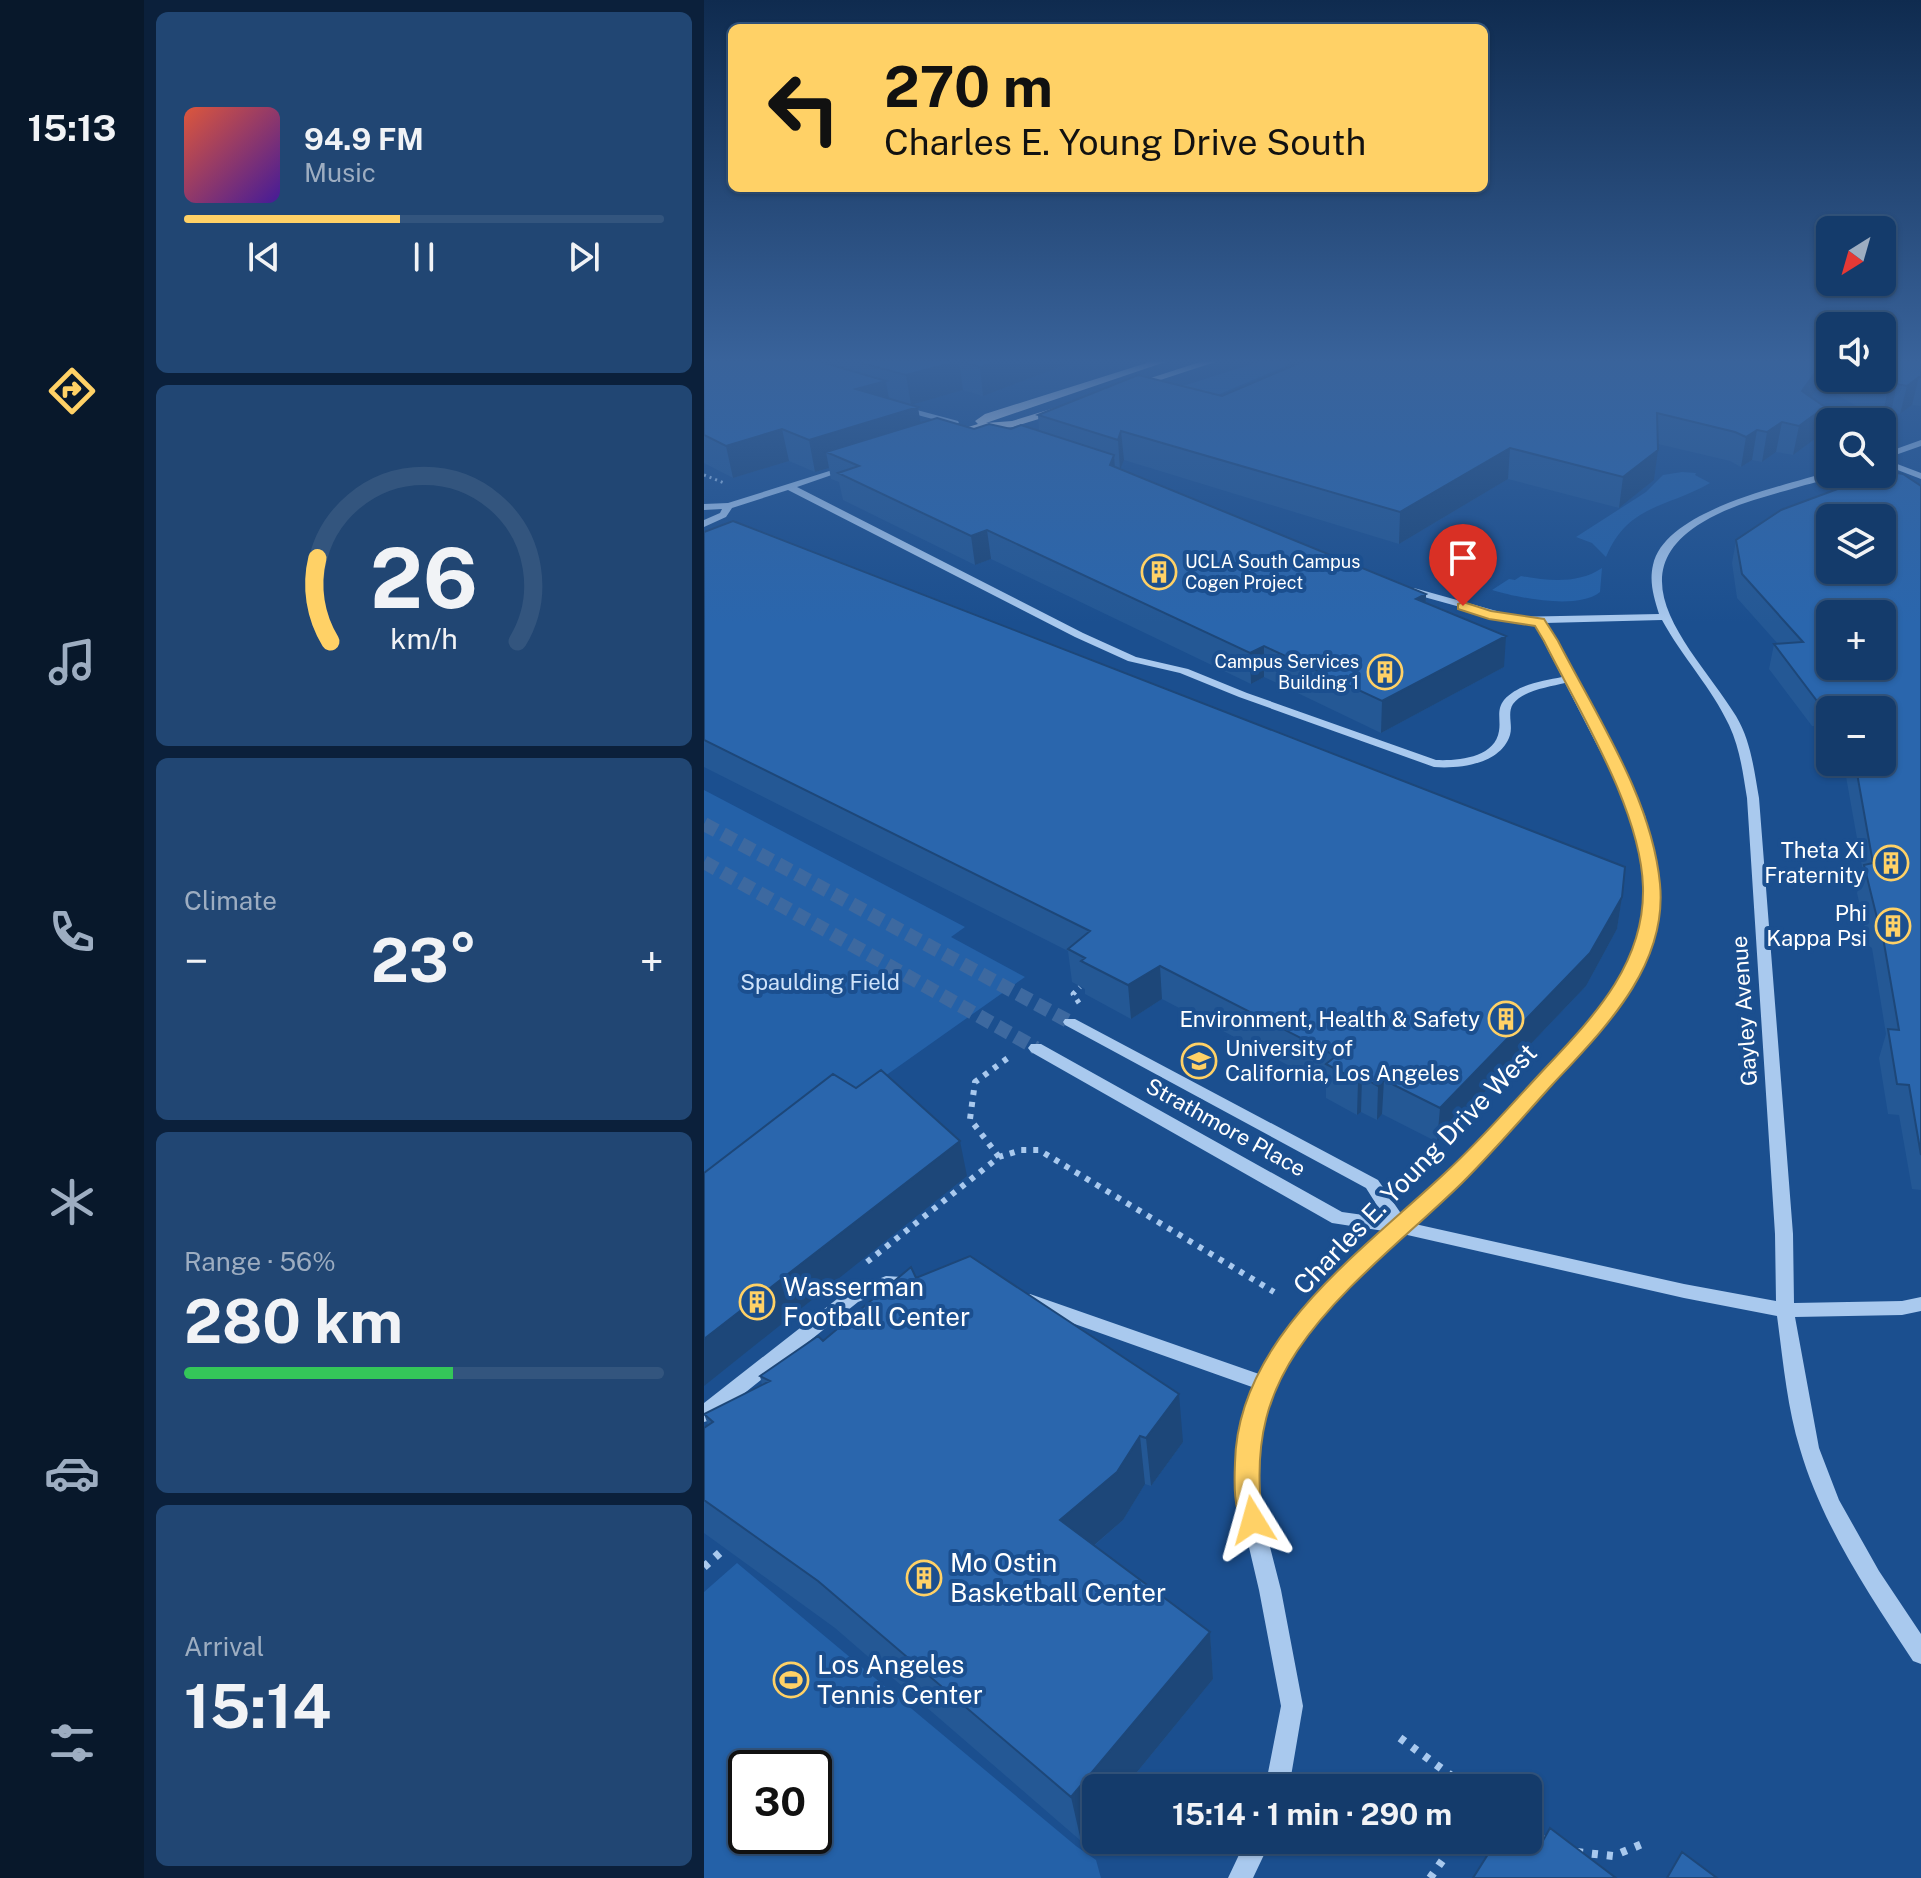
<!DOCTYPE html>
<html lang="en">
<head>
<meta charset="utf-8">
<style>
	:root { --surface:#143b6b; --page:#214673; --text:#f1f3f6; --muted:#9dadc1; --line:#33557e; --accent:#ffd166 }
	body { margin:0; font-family:"Public Sans",sans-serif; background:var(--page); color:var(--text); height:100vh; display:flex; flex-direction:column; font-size:30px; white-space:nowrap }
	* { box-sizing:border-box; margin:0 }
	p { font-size:26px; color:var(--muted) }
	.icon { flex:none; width:44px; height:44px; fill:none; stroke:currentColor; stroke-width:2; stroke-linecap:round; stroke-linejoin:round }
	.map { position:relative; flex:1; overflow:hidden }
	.details { display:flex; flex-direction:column; gap:12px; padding:12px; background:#0b203b; width:560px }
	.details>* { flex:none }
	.top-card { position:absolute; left:24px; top:24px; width:760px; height:168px; border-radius:12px; box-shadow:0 2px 6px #0004,0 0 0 2px var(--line); background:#ffd166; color:#111; overflow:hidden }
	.needle { width:52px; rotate:217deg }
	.fabs { position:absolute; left:1112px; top:216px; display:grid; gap:16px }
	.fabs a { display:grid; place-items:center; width:80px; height:80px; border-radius:12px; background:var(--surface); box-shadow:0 2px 6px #0004,0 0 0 2px var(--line); font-size:40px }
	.speed { position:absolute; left:24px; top:1750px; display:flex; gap:16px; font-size:40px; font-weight:700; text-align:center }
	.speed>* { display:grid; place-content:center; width:104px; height:104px; border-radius:50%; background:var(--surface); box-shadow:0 2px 6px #0004,0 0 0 2px var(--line); line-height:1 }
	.speed .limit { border:4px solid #111; border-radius:12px; background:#fff; color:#111 }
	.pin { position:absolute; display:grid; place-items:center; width:68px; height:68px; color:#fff; margin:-82px -34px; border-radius:50% 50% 50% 0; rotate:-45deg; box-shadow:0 0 8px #0007 }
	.pin .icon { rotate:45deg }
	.me { position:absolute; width:88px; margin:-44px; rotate:352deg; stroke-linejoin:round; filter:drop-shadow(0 0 6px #0008) }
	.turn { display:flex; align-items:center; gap:28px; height:168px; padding:0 24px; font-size:36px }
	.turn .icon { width:104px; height:104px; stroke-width:2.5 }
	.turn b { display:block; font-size:56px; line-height:68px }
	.big { font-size:60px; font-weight:700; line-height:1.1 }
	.details .card { flex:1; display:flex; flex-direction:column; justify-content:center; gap:12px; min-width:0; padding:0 28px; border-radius:12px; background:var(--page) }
	.details .dial { align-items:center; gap:0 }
	.dial svg { height:208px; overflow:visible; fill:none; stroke:var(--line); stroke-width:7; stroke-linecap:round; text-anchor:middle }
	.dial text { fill:var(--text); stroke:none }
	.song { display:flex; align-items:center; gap:24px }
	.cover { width:96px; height:96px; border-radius:12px; background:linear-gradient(135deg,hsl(10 70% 55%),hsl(260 70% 35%)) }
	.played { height:8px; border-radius:4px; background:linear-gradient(90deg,var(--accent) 45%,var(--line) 45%) }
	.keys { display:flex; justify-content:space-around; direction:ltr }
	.heat { display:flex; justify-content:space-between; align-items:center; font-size:44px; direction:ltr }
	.charge { height:12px; border-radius:6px; background:linear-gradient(90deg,#34c759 56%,var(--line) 0) }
	.trip { position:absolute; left:378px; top:1774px; width:460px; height:80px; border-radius:12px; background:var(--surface); box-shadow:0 2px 6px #0004,0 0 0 2px var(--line); font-weight:700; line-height:80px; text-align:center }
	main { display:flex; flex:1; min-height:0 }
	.dock { display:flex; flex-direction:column; width:144px; justify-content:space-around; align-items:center; background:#08182b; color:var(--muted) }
	.dock .icon { width:56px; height:56px }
	.dock .current { color:var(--accent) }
	.dock b { font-size:36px; color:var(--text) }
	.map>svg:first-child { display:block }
</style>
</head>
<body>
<main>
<nav class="dock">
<b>15:13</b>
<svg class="icon current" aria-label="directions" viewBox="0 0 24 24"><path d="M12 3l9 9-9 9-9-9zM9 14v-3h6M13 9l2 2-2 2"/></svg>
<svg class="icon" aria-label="music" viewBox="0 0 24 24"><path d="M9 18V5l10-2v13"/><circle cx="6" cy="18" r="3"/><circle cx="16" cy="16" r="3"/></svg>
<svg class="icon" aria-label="phone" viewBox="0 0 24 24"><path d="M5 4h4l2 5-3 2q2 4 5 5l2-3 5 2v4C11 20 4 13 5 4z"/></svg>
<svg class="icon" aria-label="climate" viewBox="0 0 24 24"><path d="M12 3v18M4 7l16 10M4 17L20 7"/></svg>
<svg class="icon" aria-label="car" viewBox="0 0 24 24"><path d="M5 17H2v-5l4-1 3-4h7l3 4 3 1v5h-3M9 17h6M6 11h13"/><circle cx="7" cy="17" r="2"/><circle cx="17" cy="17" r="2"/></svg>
<svg class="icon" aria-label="filters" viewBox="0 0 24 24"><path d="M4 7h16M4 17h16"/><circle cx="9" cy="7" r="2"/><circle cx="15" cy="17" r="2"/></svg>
</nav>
<section class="details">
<div class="card">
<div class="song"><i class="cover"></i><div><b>94.9 FM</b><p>Music</p></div></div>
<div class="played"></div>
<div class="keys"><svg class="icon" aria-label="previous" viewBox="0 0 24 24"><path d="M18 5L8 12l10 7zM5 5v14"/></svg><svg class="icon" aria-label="pause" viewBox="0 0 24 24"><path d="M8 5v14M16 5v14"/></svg><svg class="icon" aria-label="next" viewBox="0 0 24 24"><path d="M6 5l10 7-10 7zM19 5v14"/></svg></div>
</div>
<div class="card dial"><svg viewBox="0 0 100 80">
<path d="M14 69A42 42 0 1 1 86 69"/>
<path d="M14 69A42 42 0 0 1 9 37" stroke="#ffd166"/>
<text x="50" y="56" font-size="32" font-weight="700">26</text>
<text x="50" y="72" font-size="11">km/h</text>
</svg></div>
<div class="card"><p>Climate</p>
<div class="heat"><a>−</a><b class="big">23°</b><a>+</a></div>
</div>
<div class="card"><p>Range · 56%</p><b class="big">280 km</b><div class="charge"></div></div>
<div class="card"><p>Arrival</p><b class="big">15:14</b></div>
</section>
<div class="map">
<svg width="1217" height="1878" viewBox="0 0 1217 1878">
	<rect width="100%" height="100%" fill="#1b4f8f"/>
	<path fill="#2461a8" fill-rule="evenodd" d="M 558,361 L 582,361 L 584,365 L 511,396 L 469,389 Z
		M 978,472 L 992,473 L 991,475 L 1006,483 C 963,508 924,504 902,557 L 888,543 L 872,537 L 942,492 L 959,475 Z
		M 898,568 L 896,592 C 874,610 814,598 788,590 L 805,579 L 811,580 L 817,576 C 844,581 875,584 898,568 Z
		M 0,790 L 261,927 L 247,937 L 321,977 L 0,1204 Z
		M 33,1563 L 372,1846 L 392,1860 L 397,1878 L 0,1878 L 0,1592 ZM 42,1768 L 110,1768 L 110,1836 L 42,1836 Z"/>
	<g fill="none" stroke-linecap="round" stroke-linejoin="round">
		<path stroke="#3d69a0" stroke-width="14" stroke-dasharray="14 7" stroke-linecap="butt" d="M 0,824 L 366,1022
			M 0,862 L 332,1048"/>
		<path stroke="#a9c9ee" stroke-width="3" stroke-dasharray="2 4" stroke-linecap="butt" d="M 0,475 L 20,483"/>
		<path stroke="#a9c9ee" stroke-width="5" stroke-dasharray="4 6" stroke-linecap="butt" d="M 375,1003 L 369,994 L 376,987"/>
		<path stroke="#a9c9ee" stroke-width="6" stroke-dasharray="5 7" stroke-linecap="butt" d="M 295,1157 L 266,1119 L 271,1082 L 308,1055
			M 163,1262 L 295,1157 L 317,1150 L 335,1150 L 570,1292"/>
		<path stroke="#a9c9ee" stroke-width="8" stroke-dasharray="6 9" stroke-linecap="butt" d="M 0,1567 L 20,1549
			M 696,1738 L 764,1788
			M 824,1833 L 845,1842
			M 873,1852 L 909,1856 L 943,1842
			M 726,1878 L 753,1840"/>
		<path fill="#a9c9ee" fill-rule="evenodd" d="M 198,406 L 254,421 L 255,423 L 251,425 L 195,410 L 195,406 Z
			M 1217,440 L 1217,446 L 1180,459 L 1217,473 L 1217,479 L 1178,464 L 1178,454 Z
			M 138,467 L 145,469 L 93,487 L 379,633 L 432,657 L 484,669 L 543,693 L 732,760 C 753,761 791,758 795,731 C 797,720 792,710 800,700 C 814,684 839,681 858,677 L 830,623 L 814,623 L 702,592 L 702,588 L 710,588 L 814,617 L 955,614 C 950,598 945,582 949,565 C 961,510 1077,487 1124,472 L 1131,474 C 1120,481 1104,484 1091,488 C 1060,497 1027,505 999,522 C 906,577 995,655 1032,716 C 1047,741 1050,770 1055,798 L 1089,1234 L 1090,1303 L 1198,1301 L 1217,1297 L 1217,1311 L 1198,1315 L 1091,1317 L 1115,1448 L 1135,1500 L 1175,1571 L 1217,1634 L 1217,1664 L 1209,1661 C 1165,1594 1119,1527 1096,1449 C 1083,1407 1079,1360 1073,1316 L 980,1298 L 699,1234 L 656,1275 L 594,1345 L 568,1385 L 554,1440 L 553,1496 L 577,1590 L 599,1706 L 585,1788 L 561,1788 L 577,1706 L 555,1590 L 533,1496 L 534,1440 L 548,1387 L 320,1306 L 317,1301 L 320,1296 L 326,1294 L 555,1374 C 590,1320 633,1275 680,1231 L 628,1223 L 327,1052 L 324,1048 L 327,1044 L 337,1044 L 638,1212 L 681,1218 L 662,1188 L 361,1025 L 359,1022 L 361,1019 L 371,1019 L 674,1180 L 698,1215 L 745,1172 L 885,1024 L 918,981 L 936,934 L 941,886 L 929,815 L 861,683 C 845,687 820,690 809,704 C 803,713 809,725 806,735 C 797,764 756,769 730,767 L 535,697 L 476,673 L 424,661 L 371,637 L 84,490 L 28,508 L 22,517 L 0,527 L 0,520 L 16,513 L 18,509 L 0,510 L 0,504 L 24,503 ZM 958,620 C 978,657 1008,688 1025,725 C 1036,748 1039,774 1043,798 L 1071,1234 L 1072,1301 L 980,1284 L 711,1224 L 757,1180 L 895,1032 L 932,982 L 950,934 L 955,886 L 941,815 L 841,623 Z
			M 182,1276 L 213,1278 L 216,1283 L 213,1288 L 183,1290 L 154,1302 L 7,1420 L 0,1422 L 0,1403 L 142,1292 Z
			M 542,1840 L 567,1840 L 549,1878 L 524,1878 Z"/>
		<path fill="#f0f6ff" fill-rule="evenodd" d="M 449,361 L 464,361 L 282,423 L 308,421 L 360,405 L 366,408 L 364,410 L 309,427 L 267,432 L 261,428 L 274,424 L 271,421 L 281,414 Z
			M 499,361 L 514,361 L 429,389 L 419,387 Z"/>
	</g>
	<path fill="#245895" d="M 0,361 L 394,361 L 386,364 L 372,361 L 279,396 L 259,390 L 207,405 L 217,423 L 270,429 L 335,431 L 334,415 L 518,396 L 600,361 L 1126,361 L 1126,378 L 1178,378 L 1217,361 L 1217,406 L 1208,405 L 1196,414 L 1187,412 L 1177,420 L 1116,385 L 1107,397 L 1115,436 L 1089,455 L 1072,452 L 1058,462 L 1048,460 L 1037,467 L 1026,461 L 954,444 L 950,480 L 915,508 L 804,479 L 695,544 L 420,460 L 416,470 L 722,594 L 722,602 L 800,667 L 677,733 L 560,677 L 547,684 L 287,559 L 271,565 L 139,500 L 135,482 L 127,479 L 125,468 L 111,472 L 85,461 L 29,478 L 0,463 Z
		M 1217,486 L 1217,1190 L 1208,1189 L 1195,1115 L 1184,1114 L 1175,1058 L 1182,1034 L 1168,948 L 1165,946 L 1153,893 L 1159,872 L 1141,771 L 1132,770 L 1129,762 L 1178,762 L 1126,710 L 1126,754 L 1115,726 L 1108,726 L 1065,669 L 1070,644 L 1074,644 L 1033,598 L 1028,563 L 1032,540 Z
		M 0,532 L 918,897 L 913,929 L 882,986 L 733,1142 L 678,1114 L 673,1120 L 657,1112 L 653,1115 L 622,1098 L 622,1085 L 458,999 L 427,1019 L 381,994 L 381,989 L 368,982 L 364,951 L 0,767 Z
		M 212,1278 L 479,1442 L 447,1486 L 441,1484 L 419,1520 L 390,1546 L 506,1632 L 509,1679 L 377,1841 L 131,1628 L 0,1533 L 0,1428 L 4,1425 L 0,1414 L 58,1385 L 56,1376 L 119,1341 Z"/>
	<path fill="#1d4779" d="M 255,361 L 259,390 L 207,405 L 202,375 Z
		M 294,361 L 372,361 L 279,396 L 276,367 Z
		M 1119,361 L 1120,361 L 1116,385 L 1092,419 L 1098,391 Z
		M 1215,377 L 1208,405 L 1196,414 L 1203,386 Z
		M 182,381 L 187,411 L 152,389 Z
		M 1193,384 L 1187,412 L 1177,420 L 1184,391 Z
		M 214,407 L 219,438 L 122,452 L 125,468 L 111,472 L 105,440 Z
		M 1121,407 L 1115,436 L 1089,455 L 1095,426 Z
		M 1078,422 L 1072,452 L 1058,462 L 1063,432 Z
		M 78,429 L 85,461 L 29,478 L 22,446 Z
		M 1053,430 L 1048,460 L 1037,467 L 1042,437 Z
		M 417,431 L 420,460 L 416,470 L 414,440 Z
		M 806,448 L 804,479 L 695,544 L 696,512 Z
		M 954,450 L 950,480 L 915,508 L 919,477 Z
		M 410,455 L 412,482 L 406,465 Z
		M 283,530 L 287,559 L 271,565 L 267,536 Z
		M 722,594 L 721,624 L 712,599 Z
		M 802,636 L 800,667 L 677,733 L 678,701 Z
		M 560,646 L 560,677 L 547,684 L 546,653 Z
		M 918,897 L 913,929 L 882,986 L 733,1142 L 736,1108 Z
		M 456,966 L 458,999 L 427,1019 L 424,985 Z
		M 658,1077 L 657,1112 L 653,1115 L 654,1081 Z
		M 680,1080 L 678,1114 L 673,1120 L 674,1086 Z
		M 256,1141 L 263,1176 L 0,1386 L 0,1339 Z
		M 475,1394 L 479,1442 L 447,1486 L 442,1438 Z
		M 436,1436 L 441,1484 L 419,1520 L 364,1568 L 356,1520 Z
		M 506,1632 L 509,1679 L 420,1788 L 392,1788 L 392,1823 L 377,1841 L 367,1797 Z"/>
	<path fill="#2a66ad" stroke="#1d4779" stroke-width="2" fill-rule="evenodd" d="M 0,361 L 114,361 L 182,381 L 152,389 L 214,407 L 105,440 L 78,429 L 22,446 L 0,435 Z
		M 150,361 L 294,361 L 276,367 L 255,361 L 202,375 Z
		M 600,361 L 1119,361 L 1098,391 L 1121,407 L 1095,426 L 1078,422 L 1063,432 L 1053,430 L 1042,437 L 1031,432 L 953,413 L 954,450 L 919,477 L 806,448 L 696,512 L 417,431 L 414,440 L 334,415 L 434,375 L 518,396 Z
		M 1178,361 L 1217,361 L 1217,377 L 1215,377 L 1203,386 L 1193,384 L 1184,391 L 1159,378 L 1178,378 Z
		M 233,418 L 270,429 L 285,424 L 307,429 L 317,425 L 410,455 L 406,465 L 722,594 L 712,599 L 802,636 L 678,701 L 560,646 L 546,653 L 283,530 L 267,536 L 134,473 L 155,466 L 122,452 Z
		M 1181,471 L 1199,474 L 1217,486 L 1217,1155 L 1205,1085 L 1193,1084 L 1184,1029 L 1195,1030 L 1176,920 L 1173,918 L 1160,865 L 1169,863 L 1151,762 L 1178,762 L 1178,710 L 1126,710 L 1126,713 L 1121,700 L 1113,701 L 1070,644 L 1099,642 L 1038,574 L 1032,540 L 1077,510 L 1174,474 L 1178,474 L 1178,473 ZM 1126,518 L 1178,518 L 1178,570 L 1126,570 ZM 1126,614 L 1178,614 L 1178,666 L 1126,666 Z
		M 29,521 L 921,867 L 918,897 L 886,953 L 736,1108 L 680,1080 L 674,1086 L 658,1077 L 654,1081 L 622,1064 L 632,1056 L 456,966 L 424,985 L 377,961 L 381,958 L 364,949 L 386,931 L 0,740 L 0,532 Z
		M 177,1070 L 256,1141 L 0,1339 L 0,1173 L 129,1074 L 152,1088 Z
		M 266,1256 L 475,1394 L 442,1438 L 436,1436 L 413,1472 L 356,1520 L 506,1632 L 367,1797 L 114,1581 L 0,1500 L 0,1428 L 9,1422 L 0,1414 L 66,1381 L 56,1376 L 114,1336 L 119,1341 L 207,1267 L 212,1278 Z
		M 846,1828 L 912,1878 L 769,1878 L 793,1840 L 824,1840 L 824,1837 L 836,1846 Z
		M 978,1852 L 1013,1878 L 963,1878 Z"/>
	<linearGradient id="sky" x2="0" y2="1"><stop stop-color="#0f2b4f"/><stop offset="0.58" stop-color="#39639b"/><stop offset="1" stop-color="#39639b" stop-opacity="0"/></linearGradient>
	<rect width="1217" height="623" fill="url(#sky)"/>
	<path fill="#ffd166" stroke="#a68842" stroke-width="2" d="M 759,602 L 787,611 L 840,619 L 854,641 C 893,717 948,799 956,884 C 964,967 899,1030 848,1085 C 818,1118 789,1152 758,1183 C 704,1236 635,1288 593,1351 C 563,1396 553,1439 556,1493 C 557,1507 564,1516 558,1528 L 549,1532 L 539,1528 C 530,1507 530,1486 531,1463 C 533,1338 658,1251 741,1173 C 778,1139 811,1100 846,1063 C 893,1013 941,961 939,887 C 937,810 875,711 840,641 L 831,626 L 785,619 L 754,609 L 754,604 Z"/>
	<defs>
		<g id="building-ring" transform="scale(1.8)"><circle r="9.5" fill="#1b4f8f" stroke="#ffd166" stroke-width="1.5"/><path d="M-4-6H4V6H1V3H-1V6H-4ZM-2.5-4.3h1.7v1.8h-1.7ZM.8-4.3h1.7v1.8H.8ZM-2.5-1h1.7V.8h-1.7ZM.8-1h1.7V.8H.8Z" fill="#ffd166"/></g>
		<g id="university-ring" transform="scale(1.8)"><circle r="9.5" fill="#1b4f8f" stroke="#ffd166" stroke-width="1.5"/><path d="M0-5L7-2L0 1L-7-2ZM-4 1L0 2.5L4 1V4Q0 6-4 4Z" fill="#ffd166"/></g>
		<g id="stadium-ring" transform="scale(1.8)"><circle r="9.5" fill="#1b4f8f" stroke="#ffd166" stroke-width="1.5"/><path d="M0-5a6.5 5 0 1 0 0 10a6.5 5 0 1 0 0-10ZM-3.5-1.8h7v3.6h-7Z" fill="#ffd166"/></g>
	</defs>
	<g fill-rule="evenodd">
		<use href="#building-ring" x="455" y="572"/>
		<use href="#building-ring" x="681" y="672"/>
		<use href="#building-ring" x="1187" y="863"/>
		<use href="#building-ring" x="1189" y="926"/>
		<use href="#building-ring" x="802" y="1019"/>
		<use href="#university-ring" x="495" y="1061"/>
		<use href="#building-ring" x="53" y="1302"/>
		<use href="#building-ring" x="220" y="1578"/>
		<use href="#stadium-ring" x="87" y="1680"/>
	</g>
	<g text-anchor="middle" stroke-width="8" stroke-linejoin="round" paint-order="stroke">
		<g font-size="18" fill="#fff" stroke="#1b4f8f" text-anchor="start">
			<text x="481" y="568">UCLA South Campus<tspan x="481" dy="21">Cogen Project</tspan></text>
			<text x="655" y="668" text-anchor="end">Campus Services<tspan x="655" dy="21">Building 1</tspan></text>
		</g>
		<g font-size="22" fill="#fff" stroke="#1b4f8f" text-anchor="end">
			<text x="1161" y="858">Theta Xi<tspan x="1161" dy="25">Fraternity</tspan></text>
			<text x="1163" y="921">Phi<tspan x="1163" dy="25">Kappa Psi</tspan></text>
			<text x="776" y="1027">Environment, Health &amp; Safety</text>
			<text x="521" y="1056" text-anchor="start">University of<tspan x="521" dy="25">California, Los Angeles</tspan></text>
		</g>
		<g font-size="22" fill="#cfe3fa" stroke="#1b4f8f">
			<text x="116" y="990">Spaulding Field</text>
		</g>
		<g font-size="22" fill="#fff" stroke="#1b4f8f">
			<text transform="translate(1040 1011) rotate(-94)" y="8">Gayley Avenue</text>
			<text transform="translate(522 1127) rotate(29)" y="8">Strathmore Place</text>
		</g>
		<g font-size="26" fill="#fff" stroke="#1b4f8f">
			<text transform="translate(711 1169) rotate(-46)" y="9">Charles E. Young Drive West</text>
		</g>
		<g font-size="26" fill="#fff" stroke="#1b4f8f" text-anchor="start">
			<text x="79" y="1296">Wasserman<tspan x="79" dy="30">Football Center</tspan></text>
			<text x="246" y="1572">Mo Ostin<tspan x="246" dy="30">Basketball Center</tspan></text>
			<text x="113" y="1674">Los Angeles<tspan x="113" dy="30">Tennis Center</tspan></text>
		</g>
	</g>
</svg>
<div class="fabs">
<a><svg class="needle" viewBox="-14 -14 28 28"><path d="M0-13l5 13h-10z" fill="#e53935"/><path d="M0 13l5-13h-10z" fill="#9dadc1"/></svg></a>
<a><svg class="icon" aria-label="sound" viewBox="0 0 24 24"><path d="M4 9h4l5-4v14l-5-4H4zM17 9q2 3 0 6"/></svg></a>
<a><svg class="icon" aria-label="search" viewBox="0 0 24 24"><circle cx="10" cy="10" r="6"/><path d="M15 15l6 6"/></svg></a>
<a><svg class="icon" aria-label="layers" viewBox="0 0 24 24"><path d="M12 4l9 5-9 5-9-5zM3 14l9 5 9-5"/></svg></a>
<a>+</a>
<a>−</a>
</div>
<div class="speed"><div class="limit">30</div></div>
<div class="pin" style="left:759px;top:606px;background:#d93025"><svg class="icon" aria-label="arrive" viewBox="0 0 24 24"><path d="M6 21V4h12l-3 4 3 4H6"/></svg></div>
<svg class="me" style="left:549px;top:1520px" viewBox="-20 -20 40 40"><path d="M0-17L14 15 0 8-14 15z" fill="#ffd166" stroke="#fff" stroke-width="4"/></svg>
<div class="trip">15:14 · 1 min · 290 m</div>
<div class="top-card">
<div class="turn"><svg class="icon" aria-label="left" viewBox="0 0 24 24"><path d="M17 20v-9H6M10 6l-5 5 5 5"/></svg><div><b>270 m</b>Charles E. Young Drive South</div></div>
</div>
</div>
</main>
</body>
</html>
